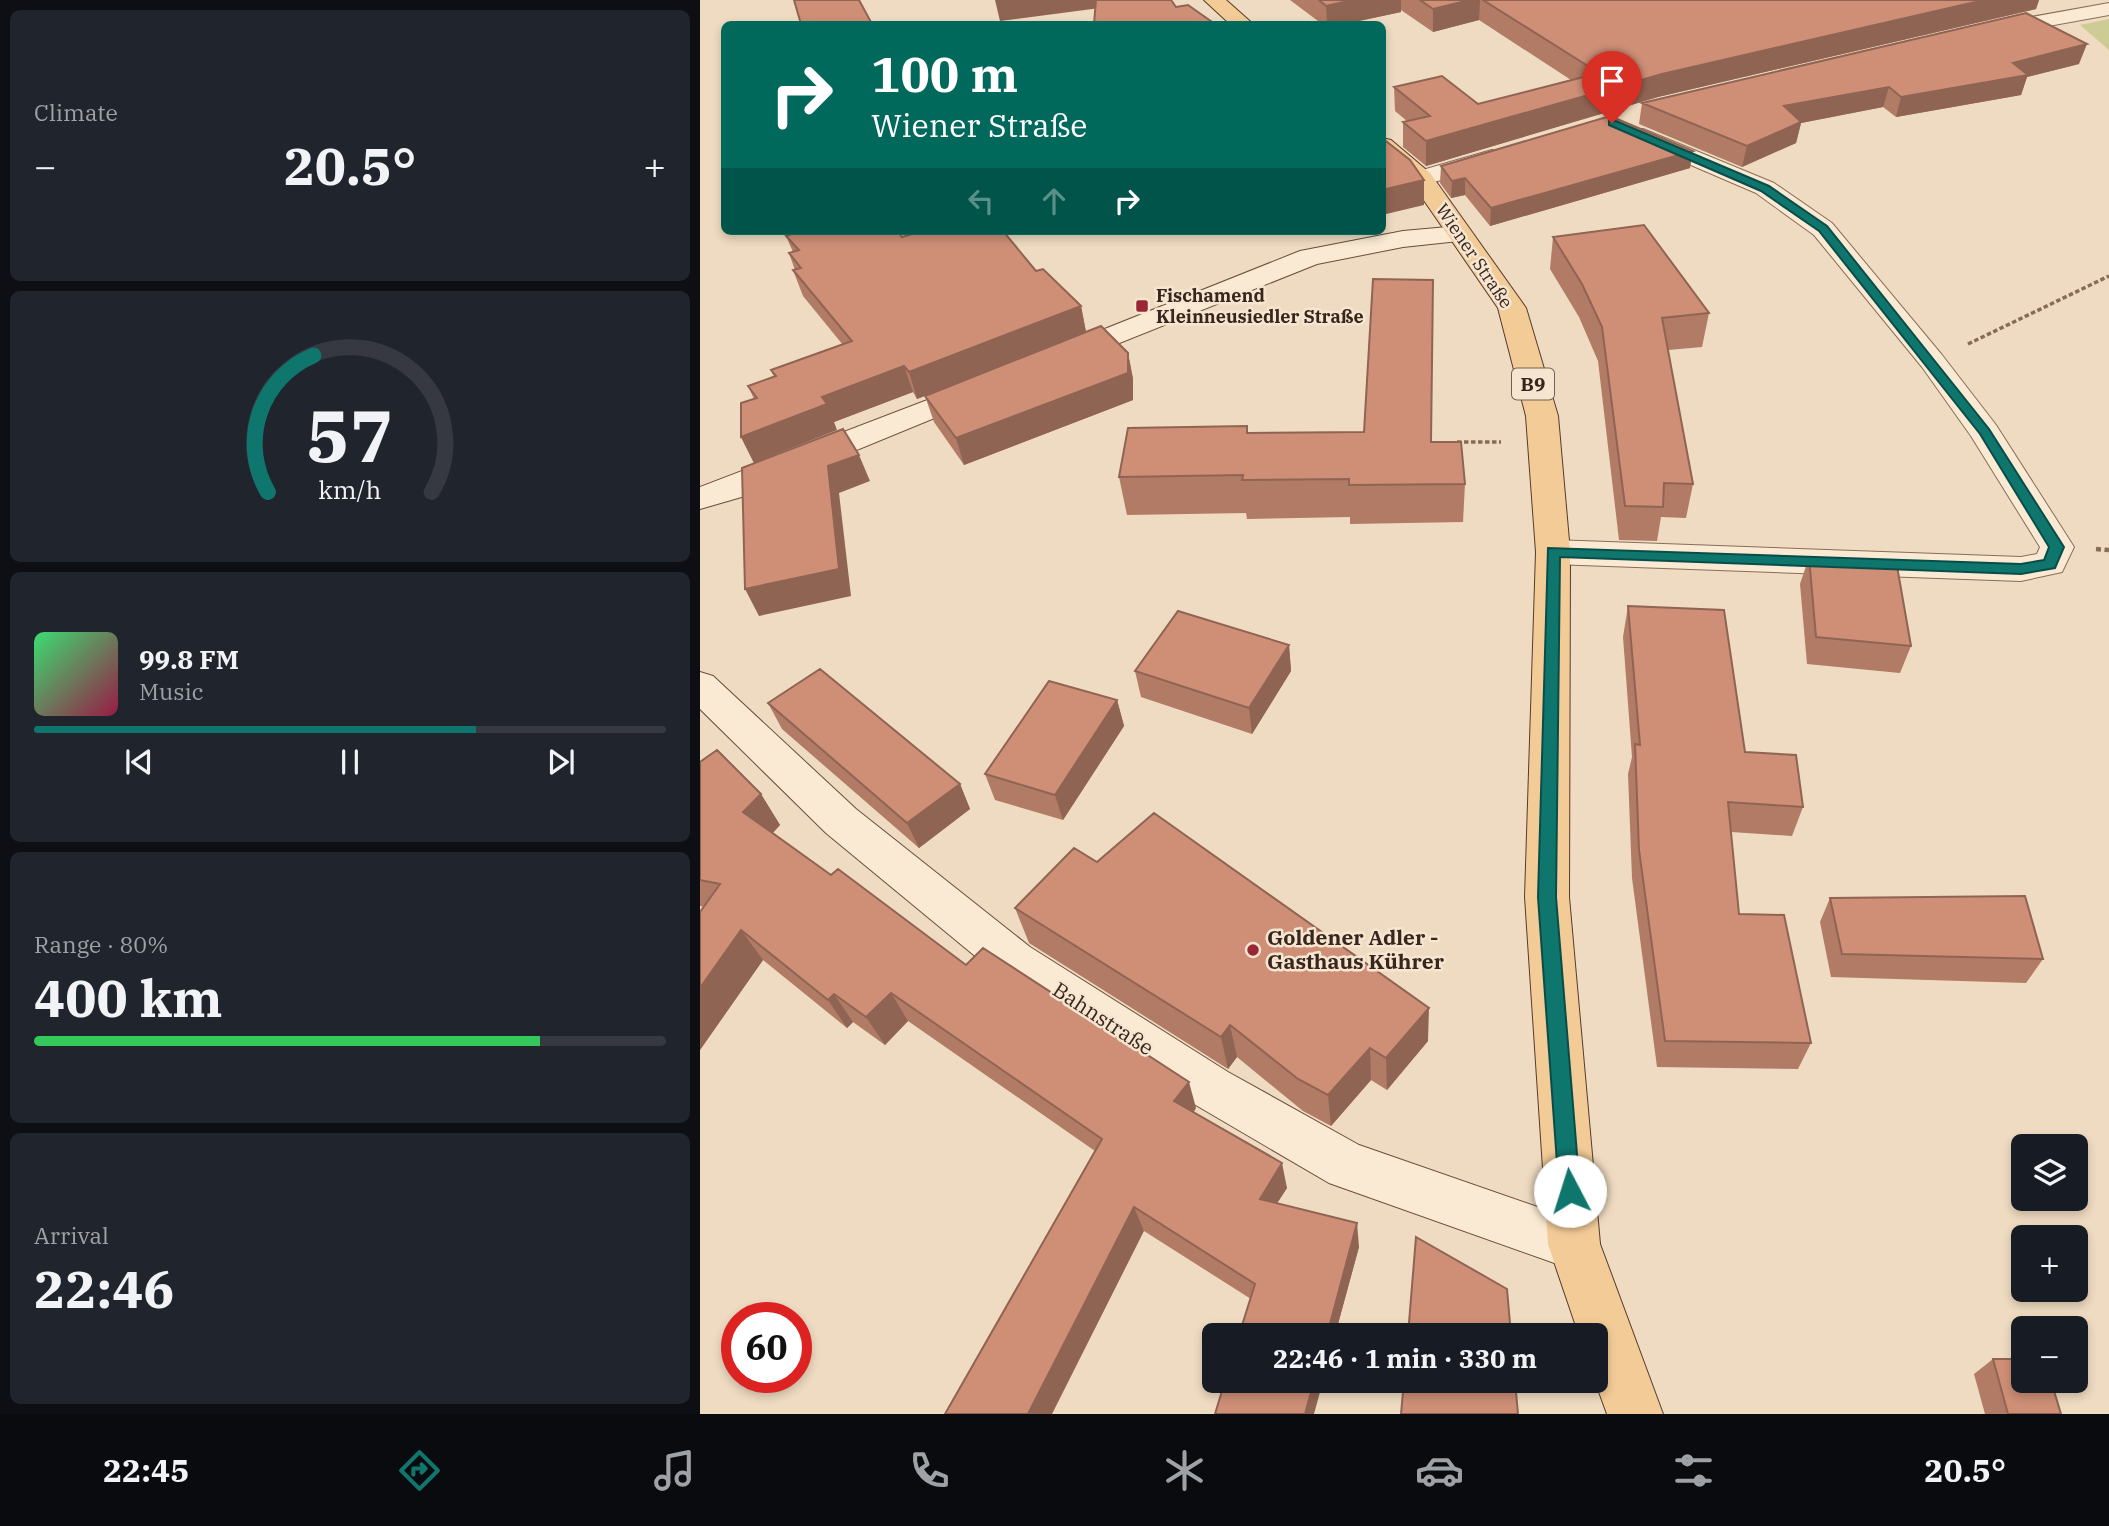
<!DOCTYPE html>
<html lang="en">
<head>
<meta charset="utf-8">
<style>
	:root { --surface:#171b24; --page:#20242c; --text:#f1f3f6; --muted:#9ea1a6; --line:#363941; --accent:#0f766e }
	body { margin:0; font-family:"IBM Plex Serif",serif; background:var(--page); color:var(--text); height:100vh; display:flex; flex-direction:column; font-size:26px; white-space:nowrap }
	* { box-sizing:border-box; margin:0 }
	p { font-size:23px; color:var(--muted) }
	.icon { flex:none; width:38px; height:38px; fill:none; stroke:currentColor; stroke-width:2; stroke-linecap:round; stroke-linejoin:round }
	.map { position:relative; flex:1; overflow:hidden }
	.sheet { display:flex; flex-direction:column; gap:10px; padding:10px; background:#0d0f14; width:700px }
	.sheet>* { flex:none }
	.guide { position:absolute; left:21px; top:21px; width:665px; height:214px; border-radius:10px; box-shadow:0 4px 10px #0003; background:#00695c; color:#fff; overflow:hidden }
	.tools { position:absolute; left:1311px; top:1134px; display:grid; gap:14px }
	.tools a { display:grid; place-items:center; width:77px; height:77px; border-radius:10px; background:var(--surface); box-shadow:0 4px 10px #0003; font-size:35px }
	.speed { position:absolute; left:21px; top:1302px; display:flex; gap:14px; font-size:35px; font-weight:700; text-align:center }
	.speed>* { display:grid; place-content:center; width:91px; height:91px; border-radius:50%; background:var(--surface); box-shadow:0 4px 10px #0003; line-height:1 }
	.speed .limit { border:10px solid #d22; background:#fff; color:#111 }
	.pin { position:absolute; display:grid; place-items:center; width:60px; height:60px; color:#fff; margin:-72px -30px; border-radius:50% 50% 50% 0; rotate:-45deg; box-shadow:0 0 7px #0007 }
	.pin .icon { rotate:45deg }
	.me { position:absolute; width:77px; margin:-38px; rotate:355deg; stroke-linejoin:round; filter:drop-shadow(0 0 5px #0008) }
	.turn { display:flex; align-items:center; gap:24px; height:147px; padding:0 35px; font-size:32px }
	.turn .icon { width:91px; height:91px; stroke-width:2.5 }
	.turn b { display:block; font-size:49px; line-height:60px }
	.lanes { display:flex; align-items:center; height:66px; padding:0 35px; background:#0003; justify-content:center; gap:35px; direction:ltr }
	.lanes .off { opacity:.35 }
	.big { font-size:52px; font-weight:700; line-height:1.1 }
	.sheet .card { flex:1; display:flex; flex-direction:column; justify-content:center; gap:10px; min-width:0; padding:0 24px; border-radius:10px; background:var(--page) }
	.sheet .dial { align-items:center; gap:0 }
	.dial svg { height:182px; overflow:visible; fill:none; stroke:var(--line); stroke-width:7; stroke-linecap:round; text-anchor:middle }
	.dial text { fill:var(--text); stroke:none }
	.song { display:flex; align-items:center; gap:21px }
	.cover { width:84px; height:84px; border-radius:10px; background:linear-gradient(135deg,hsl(140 70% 55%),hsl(340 70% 35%)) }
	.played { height:7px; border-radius:4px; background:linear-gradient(90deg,var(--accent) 70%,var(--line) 70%) }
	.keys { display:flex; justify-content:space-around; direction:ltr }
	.heat { display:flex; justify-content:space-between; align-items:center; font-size:38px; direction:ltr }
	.charge { height:10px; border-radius:5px; background:linear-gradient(90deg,#34c759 80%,var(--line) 0) }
	.trip { position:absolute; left:502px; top:1323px; width:406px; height:70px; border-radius:10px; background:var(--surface); box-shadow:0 4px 10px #0003; font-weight:700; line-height:70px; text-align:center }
	.menu { display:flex; height:112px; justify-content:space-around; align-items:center; background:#090b0e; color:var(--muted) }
	.menu .icon { width:49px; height:49px }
	.menu .selected { color:var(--accent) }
	.menu b { font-size:32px; color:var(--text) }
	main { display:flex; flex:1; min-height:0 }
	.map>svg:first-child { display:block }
</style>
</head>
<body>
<main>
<section class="sheet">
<div class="card"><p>Climate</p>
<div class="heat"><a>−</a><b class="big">20.5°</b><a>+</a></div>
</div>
<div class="card dial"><svg viewBox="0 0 100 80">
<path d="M14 69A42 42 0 1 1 86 69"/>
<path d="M14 69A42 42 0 0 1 34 9" stroke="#0f766e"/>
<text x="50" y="56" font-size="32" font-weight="700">57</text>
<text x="50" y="72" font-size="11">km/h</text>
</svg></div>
<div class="card">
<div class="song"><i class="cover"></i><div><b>99.8 FM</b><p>Music</p></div></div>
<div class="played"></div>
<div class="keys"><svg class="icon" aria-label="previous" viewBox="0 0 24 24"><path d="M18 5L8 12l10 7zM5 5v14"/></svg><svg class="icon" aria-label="pause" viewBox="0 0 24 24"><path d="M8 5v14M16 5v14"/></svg><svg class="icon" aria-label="next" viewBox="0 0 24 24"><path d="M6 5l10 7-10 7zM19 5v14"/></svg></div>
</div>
<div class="card"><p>Range · 80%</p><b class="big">400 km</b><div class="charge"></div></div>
<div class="card"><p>Arrival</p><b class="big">22:46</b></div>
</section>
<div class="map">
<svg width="1409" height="1414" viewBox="0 0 1409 1414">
	<rect width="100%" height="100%" fill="#efdbc1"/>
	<path fill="#cdcc95" d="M 1409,19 L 1409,50 L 1380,25 Z"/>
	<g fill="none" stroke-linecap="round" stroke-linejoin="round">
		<g stroke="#896c58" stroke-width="2">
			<path id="street" d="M 1409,3 L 1409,15 L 1287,37 L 1276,31 L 1287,25 Z
				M 943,129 L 1074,183 L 1132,223 L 1242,355 L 1296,425 L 1374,547 L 1362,572 L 1321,581 L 853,564 L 841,560 L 836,552 L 841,544 L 853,540 L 1321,557 L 1337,554 L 1340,547 L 1271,436 L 1222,367 L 1114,235 L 1056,193 L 935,141 L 931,136 L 935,131 Z
				M 792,150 L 801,152 L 804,157 L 801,162 L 721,186 L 712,183 L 708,178 L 712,173 Z"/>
		</g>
		<g stroke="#6b4d3b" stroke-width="2">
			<path id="secondary" d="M 759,226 L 768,228 L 772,234 L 768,240 L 703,247 L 617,264 L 372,362 L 362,365 L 352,362 L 347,356 L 352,350 L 600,251 L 703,231 Z
				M 277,381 L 288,384 L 292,390 L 288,396 L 45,496 L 0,509 L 0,487 Z
				M 0,672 L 13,676 L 156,809 L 330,947 L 528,1072 L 659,1145 L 892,1226 L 900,1244 L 892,1262 L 874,1270 L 629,1183 L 494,1104 L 298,975 L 126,833 L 0,709 Z"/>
		</g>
		<g stroke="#563b2d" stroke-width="2">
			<path id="primary" d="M 504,0 L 526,0 L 553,24 L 530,24 Z
				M 682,138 L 691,140 L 730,173 L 826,308 L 858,416 L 870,552 L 869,897 L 900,1244 L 963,1414 L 907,1414 L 895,1381 L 896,1335 L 879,1335 L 848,1244 L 825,897 L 836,552 L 826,416 L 798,308 L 712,183 L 682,158 Z"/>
		</g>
		<path stroke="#896c58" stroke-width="3.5" stroke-dasharray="4.5 2.5" stroke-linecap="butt" d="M 1268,344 L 1409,276
			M 757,442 L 801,442"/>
		<path stroke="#896c58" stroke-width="4.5" stroke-dasharray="5 3.5" stroke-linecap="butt" d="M 1396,549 L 1409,550"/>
		<use href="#street" fill="#faead4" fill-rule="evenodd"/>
		<use href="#secondary" fill="#faead4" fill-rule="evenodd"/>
		<use href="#primary" fill="#f3cb97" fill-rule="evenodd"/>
	</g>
	<path fill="#b17b65" d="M 590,0 L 1339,0 L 1336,9 L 958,97 L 726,166 L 703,147 L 703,122 L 707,121 L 695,111 L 694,87 L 778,104 L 871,80 L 779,20 L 733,32 L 701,10 L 701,12 L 645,24 L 622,24 Z
		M 1379,64 L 1327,77 L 1321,95 L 1196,117 L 1183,107 L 1101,123 L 1096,143 L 1042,167 L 939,124 L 942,103 Z
		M 741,166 L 990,168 L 790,226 L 765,195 L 751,198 L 740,183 Z
		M 89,231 L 197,231 L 202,237 L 336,271 L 381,306 L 386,332 L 428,353 L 433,379 L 433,400 L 264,465 L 234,422 L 225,396 L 341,350 L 217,399 L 213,392 L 134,422 L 54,463 L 41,437 L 54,399 L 48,386 L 74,377 L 71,370 L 143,345 L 103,296 L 93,270 L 95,270 L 89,253 L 93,252 L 86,236 L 91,234 Z
		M 853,237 L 1009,313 L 1002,347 L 968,350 L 993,484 L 986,518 L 961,517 L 957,541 L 919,540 L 898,361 L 879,317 L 850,269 Z
		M 548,433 L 731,442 L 765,484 L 763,522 L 650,524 L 650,517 L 547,519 L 546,513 L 427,515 L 419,477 Z
		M 1109,557 L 1211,646 L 1200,673 L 1107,664 L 1100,584 Z
		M 928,606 L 1045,752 L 1103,807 L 1092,836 L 1031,832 L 1039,914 L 1111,1043 L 1098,1069 L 957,1067 L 932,878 L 928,774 L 932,757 L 923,637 Z
		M 589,645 L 591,671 L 552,734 L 441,697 L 435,671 Z
		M 417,700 L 424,726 L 363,820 L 295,800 L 285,774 Z
		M 68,703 L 260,784 L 270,809 L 219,848 L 82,729 Z
		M 0,762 L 61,794 L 80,825 L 73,833 L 131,875 L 266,965 L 496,1108 L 494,1112 L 587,1188 L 577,1203 L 659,1247 L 635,1335 L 539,1335 L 551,1299 L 444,1231 L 395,1151 L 208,1021 L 185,1045 L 153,1022 L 147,1028 L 63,960 L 0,1050 L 0,912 L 4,907 L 0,906 Z
		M 397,862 L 728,1041 L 687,1090 L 671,1080 L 631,1126 L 603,1111 L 537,1057 L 528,1069 L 329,943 L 315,908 Z
		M 1130,898 L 1343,959 L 1326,983 L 1131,977 L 1120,922 Z
		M 1293,1359 L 1361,1414 L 1285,1414 L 1274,1374 Z"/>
	<path fill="#906453" d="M 295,0 L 399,0 L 400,8 L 300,21 Z
		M 652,0 L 701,0 L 701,12 L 645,24 L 627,24 L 626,6 Z
		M 770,0 L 780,0 L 779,20 L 733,32 L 733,9 Z
		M 1284,0 L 1339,0 L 1336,9 L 958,97 L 726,166 L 726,141 L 962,74 Z
		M 1387,44 L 1379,64 L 1327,77 L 1321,95 L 1196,117 L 1201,97 L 1313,63 Z
		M 1189,87 L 1183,107 L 1101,123 L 1096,143 L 1042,167 L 1047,146 L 1084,106 Z
		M 993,151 L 990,168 L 790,226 L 791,208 Z
		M 765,178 L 765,195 L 751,198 L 752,181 Z
		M 724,180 L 724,205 L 682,215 L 682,190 Z
		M 381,306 L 386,332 L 217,399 L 209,372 Z
		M 428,353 L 433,379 L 433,400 L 264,465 L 256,438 Z
		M 204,366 L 213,392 L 134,422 L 137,430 L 54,463 L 41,437 L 122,397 Z
		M 159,455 L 170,481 L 139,493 L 151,596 L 59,616 L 45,589 L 128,466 Z
		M 589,645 L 591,671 L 552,734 L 549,708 Z
		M 417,700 L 424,726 L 363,820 L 355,795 Z
		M 260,784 L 270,809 L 219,848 L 207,823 Z
		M 61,794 L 80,825 L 63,843 L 43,812 Z
		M 41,930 L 63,960 L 0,1050 L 0,988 Z
		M 191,993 L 208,1021 L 185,1045 L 166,1017 Z
		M 134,994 L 153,1022 L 147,1028 L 128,1000 Z
		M 729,1008 L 728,1041 L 687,1090 L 686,1058 Z
		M 530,1025 L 537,1057 L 528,1069 L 521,1037 Z
		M 670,1048 L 671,1080 L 631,1126 L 628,1095 Z
		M 489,1082 L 496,1108 L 482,1127 L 474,1101 Z
		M 582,1163 L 587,1188 L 565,1222 L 560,1199 Z
		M 434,1207 L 444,1231 L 352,1414 L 328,1414 Z
		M 657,1223 L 659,1247 L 635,1335 L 627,1335 Z
		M 614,1381 L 623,1381 L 614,1414 L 605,1414 Z"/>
	<path fill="#ce8f76" stroke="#906453" stroke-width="2" d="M 94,0 L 159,0 L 172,24 L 101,24 Z
		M 396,0 L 471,0 L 476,7 L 488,5 L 515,24 L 394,24 Z
		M 619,0 L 652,0 L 626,6 Z
		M 720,0 L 770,0 L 733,9 Z
		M 783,0 L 1284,0 L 962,74 L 726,141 L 703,122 L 730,116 L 694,87 L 742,76 L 778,104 L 899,73 Z
		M 1326,13 L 1387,44 L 1313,63 L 1328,75 L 1201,97 L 1189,87 L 1084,106 L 1101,122 L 1047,146 L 942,103 Z
		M 910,116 L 993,151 L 791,208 L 765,178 L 752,181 L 741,166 Z
		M 682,138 L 710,160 L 724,180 L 682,190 Z
		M 944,225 L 1009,313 L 962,318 L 993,484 L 964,483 L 963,507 L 925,506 L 902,327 L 882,284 L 853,237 Z
		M 96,231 L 197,231 L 202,237 L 222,231 L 303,231 L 336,271 L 343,269 L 381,306 L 209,372 L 204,366 L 122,397 L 127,404 L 41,437 L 41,403 L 57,398 L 48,386 L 76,376 L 71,370 L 152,341 L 93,270 L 101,268 L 89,253 L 99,250 L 86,236 L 97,232 Z
		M 673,279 L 733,280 L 731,442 L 761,442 L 765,484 L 649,485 L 649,479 L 542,480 L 543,475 L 419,477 L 428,428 L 547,426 L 547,433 L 664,432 Z
		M 401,326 L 428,353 L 428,373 L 256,438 L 225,396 Z
		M 143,429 L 159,455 L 128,466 L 139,569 L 45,589 L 42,468 Z
		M 1109,557 L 1197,566 L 1211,646 L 1116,637 Z
		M 928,606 L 1024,610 L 1045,752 L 1096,755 L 1103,807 L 1028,802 L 1039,914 L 1084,915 L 1111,1043 L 965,1041 L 939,850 L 935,744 L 940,745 Z
		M 478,611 L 589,645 L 549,708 L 435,671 Z
		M 120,669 L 260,784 L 207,823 L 68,703 Z
		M 349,681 L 417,700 L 355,795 L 285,774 Z
		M 17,750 L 61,794 L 43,812 L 131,875 L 138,869 L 266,965 L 283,948 L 489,1082 L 474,1101 L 582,1163 L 560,1199 L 657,1223 L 627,1335 L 539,1335 L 555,1284 L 434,1207 L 328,1414 L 245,1414 L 402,1139 L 191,993 L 166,1017 L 134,994 L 128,1000 L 41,930 L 0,988 L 0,912 L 20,884 L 0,880 L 0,762 Z
		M 454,813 L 729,1008 L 686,1058 L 670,1048 L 628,1095 L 598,1079 L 530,1025 L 521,1037 L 315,908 L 374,848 L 397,862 Z
		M 1325,896 L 1343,959 L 1142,954 L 1130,898 Z
		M 716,1237 L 807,1289 L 811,1335 L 708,1335 Z
		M 1293,1359 L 1323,1359 L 1323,1381 L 1351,1381 L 1361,1414 L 1308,1414 Z
		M 525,1381 L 614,1381 L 605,1414 L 515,1414 Z
		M 704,1381 L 815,1381 L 818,1414 L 701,1414 Z"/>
	<path fill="#0f766e" stroke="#0a4d48" stroke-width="2" d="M 909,121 L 916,121 L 1069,186 L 1127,226 L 1289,429 L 1364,547 L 1355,568 L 1321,574 L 860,557 L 856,897 L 880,1191 L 877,1198 L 870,1201 L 862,1198 L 859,1191 L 838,897 L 848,548 L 1321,564 L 1344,560 L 1349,547 L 1280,434 L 1119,231 L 1061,191 L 909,125 Z"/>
	<g fill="#992736" stroke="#f6e6d1" stroke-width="2.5">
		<rect x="435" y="299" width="14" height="14" rx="3.5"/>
		<circle cx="553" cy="950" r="7"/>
	</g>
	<g text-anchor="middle" stroke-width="5" stroke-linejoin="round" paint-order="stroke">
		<g font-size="18" fill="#38261d" stroke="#f6e6d1">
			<text transform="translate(774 256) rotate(56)" y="6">Wiener Straße</text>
		</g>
		<g font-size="18" font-weight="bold" fill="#38261d" stroke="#f6e6d1" text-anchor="start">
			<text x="456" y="302">Fischamend<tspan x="456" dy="21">Kleinneusiedler Straße</tspan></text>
		</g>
		<rect fill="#f6e6d1" stroke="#716053" stroke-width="2" x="812" y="368.5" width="42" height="31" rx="5"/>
		<g font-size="19" font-weight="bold" fill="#38261d">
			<text x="833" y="391">B9</text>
		</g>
		<g font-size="21" font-weight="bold" fill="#38261d" stroke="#f6e6d1" text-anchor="start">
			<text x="567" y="945">Goldener Adler -<tspan x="567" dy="24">Gasthaus Kührer</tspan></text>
		</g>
		<g font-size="21" fill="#38261d" stroke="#f6e6d1">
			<text transform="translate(403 1019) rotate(33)" y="7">Bahnstraße</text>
		</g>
	</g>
</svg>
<div class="tools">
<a><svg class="icon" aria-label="layers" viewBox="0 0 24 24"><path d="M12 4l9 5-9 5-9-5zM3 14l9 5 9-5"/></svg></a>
<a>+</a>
<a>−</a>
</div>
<div class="speed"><div class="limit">60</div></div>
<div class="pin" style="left:912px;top:123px;background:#d93025"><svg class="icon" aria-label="arrive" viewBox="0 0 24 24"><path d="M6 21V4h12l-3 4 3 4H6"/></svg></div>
<svg class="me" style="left:870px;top:1191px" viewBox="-20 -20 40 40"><circle r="19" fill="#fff"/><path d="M0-13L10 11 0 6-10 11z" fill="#0f766e"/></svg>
<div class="trip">22:46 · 1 min · 330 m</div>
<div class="guide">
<div class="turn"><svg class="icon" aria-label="right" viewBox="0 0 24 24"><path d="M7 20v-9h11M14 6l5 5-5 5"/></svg><div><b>100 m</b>Wiener Straße</div></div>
<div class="lanes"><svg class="icon off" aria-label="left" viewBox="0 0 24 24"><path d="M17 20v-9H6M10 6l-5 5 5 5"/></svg><svg class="icon off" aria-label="ahead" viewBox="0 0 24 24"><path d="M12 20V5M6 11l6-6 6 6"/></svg><svg class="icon" aria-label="right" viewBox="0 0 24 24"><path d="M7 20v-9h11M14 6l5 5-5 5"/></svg></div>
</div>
</div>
</main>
<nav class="menu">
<b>22:45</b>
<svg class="icon selected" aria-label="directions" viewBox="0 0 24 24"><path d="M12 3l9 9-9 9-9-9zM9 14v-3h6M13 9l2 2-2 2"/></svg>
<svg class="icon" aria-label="music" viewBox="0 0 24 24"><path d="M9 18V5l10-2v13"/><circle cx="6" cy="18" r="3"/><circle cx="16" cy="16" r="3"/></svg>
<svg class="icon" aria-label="phone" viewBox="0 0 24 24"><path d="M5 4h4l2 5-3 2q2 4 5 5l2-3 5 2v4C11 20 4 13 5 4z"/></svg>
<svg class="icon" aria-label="climate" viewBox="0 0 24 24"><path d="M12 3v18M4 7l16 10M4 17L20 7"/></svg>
<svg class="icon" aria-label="car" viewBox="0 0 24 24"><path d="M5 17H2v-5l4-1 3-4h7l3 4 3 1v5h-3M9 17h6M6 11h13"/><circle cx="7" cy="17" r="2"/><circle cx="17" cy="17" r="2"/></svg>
<svg class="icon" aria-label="filters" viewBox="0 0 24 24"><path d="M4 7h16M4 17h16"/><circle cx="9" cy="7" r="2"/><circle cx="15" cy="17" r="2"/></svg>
<b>20.5°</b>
</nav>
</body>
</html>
